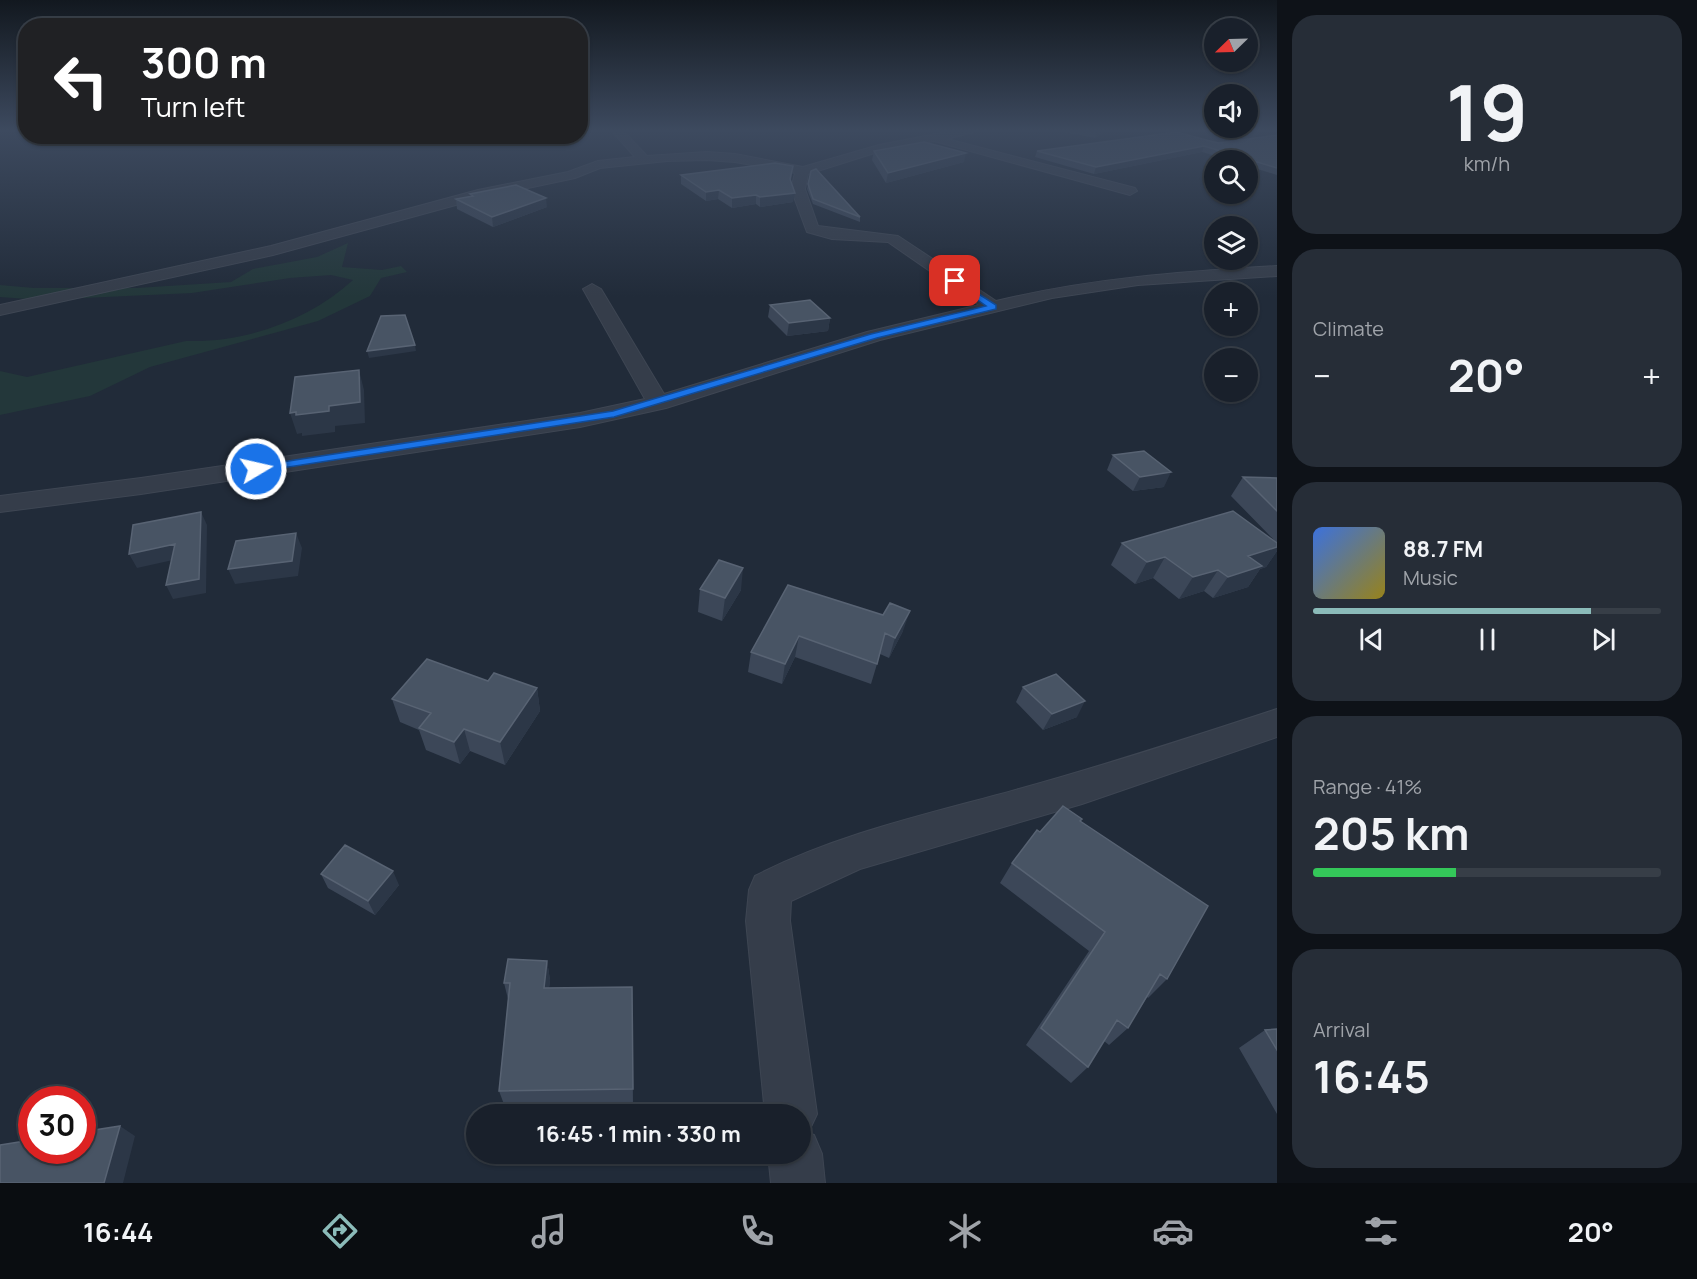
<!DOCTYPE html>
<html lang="en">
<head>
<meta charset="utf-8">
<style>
	:root { --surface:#19202b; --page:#262d37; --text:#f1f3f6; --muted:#9fa3a9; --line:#373e47; --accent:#8bbbb9 }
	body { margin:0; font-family:Manrope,sans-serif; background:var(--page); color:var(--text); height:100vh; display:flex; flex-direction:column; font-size:22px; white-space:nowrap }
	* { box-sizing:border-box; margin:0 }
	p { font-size:20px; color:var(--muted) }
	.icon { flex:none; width:33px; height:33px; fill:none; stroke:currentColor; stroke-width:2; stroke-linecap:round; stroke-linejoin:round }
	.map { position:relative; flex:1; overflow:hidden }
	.side { display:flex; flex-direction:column; gap:15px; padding:15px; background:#0e1218; width:420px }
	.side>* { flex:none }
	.top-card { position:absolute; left:18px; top:18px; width:570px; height:126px; border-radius:24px; box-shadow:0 2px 4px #0004,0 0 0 2px var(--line); background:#202124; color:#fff; overflow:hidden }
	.needle { width:39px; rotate:247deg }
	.controls { position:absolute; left:1204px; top:18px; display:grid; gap:12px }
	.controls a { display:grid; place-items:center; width:54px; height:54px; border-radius:50%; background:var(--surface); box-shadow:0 2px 4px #0004,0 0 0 2px var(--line); font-size:30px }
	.speed { position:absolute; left:18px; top:1086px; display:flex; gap:12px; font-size:30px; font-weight:700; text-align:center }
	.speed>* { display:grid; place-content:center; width:78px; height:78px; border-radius:50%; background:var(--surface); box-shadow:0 2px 4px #0004,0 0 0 2px var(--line); line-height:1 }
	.speed .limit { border:9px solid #d22; background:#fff; color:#111 }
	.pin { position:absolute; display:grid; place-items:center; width:51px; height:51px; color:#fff; margin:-26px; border-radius:12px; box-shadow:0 3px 9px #0006 }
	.me { position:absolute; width:66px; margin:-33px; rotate:81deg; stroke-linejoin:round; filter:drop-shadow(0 0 4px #0008) }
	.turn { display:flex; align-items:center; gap:21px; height:126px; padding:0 24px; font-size:27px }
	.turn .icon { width:78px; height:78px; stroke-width:2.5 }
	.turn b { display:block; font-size:42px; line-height:51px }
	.big { font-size:45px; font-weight:700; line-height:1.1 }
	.side .widget { flex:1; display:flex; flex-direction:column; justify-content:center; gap:9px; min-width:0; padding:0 21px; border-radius:24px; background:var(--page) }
	.side .dial { align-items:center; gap:0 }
	.dial b { font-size:78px; line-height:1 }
	.song { display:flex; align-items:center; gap:18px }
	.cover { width:72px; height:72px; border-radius:9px; background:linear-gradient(135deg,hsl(220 70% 55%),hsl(50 70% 35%)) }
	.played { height:6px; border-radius:3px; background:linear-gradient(90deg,var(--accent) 80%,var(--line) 80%) }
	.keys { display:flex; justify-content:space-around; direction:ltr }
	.heat { display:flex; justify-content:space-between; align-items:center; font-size:33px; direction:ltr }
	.charge { height:9px; border-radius:4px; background:linear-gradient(90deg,#34c759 41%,var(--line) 0) }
	.trip { position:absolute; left:466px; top:1104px; width:345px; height:60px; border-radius:30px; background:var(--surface); box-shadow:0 2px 4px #0004,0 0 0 2px var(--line); font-weight:700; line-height:60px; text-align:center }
	.tab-bar { display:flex; height:96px; justify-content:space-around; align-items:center; background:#0a0d11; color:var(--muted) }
	.tab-bar .icon { width:42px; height:42px }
	.tab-bar .current { color:var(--accent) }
	.tab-bar b { font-size:27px; color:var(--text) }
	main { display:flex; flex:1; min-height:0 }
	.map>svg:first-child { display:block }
</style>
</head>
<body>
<main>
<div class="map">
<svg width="1277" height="1183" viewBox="0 0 1277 1183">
	<rect width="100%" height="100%" fill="#212b39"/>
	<path fill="#23373a" d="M 348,243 L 342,267 L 382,270 L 401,266 L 407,272 L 381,278 L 370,296 L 318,321 L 150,367 L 90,396 L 0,415 L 0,371 L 27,377 L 186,341 C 246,343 309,320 353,280 L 331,275 L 290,278 L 192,293 L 41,300 L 0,297 L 0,285 L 34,288 L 136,288 L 231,282 L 253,269 L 317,257 Z"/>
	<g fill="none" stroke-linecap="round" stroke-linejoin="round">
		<g stroke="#3e4653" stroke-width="2">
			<path id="minor" d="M 612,131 L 623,131 L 647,156 L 707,152 L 735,154 L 803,167 L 879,145 L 952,131 L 977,131 L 947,139 L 1135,188 L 1137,191 L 1130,195 L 934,141 L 881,151 L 808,174 L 805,189 L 818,226 L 898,236 L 996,301 C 1092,278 1179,272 1277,266 L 1277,276 L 1138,285 L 1052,298 L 880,340 L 666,408 L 580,427 L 141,494 L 0,512 L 0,496 L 141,478 L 580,413 L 645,399 L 583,289 L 592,284 L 601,289 L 664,394 L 867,332 L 979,305 L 888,242 L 832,239 L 807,232 L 791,189 L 795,173 L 735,162 L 707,160 L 667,161 L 600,168 L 575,178 L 485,197 L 273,255 L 0,315 L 0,305 L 271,246 L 478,190 L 568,172 L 598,161 L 635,157 Z
				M 1277,709 L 1277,737 L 1082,804 L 860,869 L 791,901 L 790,921 L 817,1114 L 808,1133 L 814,1135 L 822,1154 L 825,1183 L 771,1183 L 768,1154 L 801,1154 L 801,1114 L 765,1114 L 746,921 L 749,890 L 755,876 C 839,833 929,814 1019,789 C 1106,765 1192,737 1277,709 Z"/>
		</g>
		<use href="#minor" fill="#353d4a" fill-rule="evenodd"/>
	</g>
	<path fill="#3c4758" d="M 1059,131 L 1106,131 L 1095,138 Z
		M 1277,135 L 1277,175 L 1248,166 L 1248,160 L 1229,160 L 1202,152 L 1094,174 L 1035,157 L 1037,151 L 1218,143 Z
		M 874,151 L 964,162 L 886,183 L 872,160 Z
		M 793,166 L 791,181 L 793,202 L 760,207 L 756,204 L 732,208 L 718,199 L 706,201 L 681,184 L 681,175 Z
		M 811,171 L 860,217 L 860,222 L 813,204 L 807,189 Z
		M 470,194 L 547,207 L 493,227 L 457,209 L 456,199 L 470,196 Z
		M 770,305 L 830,318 L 828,331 L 787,336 L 768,317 Z
		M 1113,455 L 1164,487 L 1133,491 L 1107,470 Z
		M 1243,477 L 1277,478 L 1277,551 L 1266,567 L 1260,569 L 1248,587 L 1213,598 L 1204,591 L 1179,599 L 1153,578 L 1135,584 L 1111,565 L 1122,543 L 1276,542 L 1231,496 Z
		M 788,585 L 903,631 L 889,658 L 880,654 L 871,684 L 795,657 L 782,684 L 748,672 L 751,652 Z
		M 700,589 L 741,590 L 722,621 L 698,612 Z
		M 488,681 L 537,688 L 540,711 L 505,765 L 470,751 L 460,764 L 426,750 L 419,730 L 400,722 L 392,699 Z
		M 1023,687 L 1077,717 L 1043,730 L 1016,702 Z
		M 1080,822 L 1167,979 L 1148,998 L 1147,997 L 1128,1028 L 1109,1045 L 1104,1041 L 1088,1067 L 1071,1083 L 1026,1045 L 1089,951 L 1000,883 L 1012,863 L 1040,832 Z
		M 321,874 L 399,885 L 375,915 L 328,888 Z
		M 547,961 L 550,980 L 549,988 L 632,987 L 633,1105 L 505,1107 L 499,1091 L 508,999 L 504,983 Z
		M 1277,1029 L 1277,1114 L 1239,1048 L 1265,1030 Z"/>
	<path fill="#2c3747" d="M 1097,131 L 1106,131 L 1095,138 Z
		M 1204,146 L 1202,152 L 1094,174 L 1096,167 Z
		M 966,153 L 964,162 L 886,183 L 888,173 Z
		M 719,190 L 718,199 L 706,201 L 706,192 Z
		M 795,193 L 793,202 L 760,207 L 760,197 Z
		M 756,195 L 756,204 L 732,208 L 732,198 Z
		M 546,198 L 547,207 L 493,227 L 492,217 Z
		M 830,318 L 828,331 L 787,336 L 789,323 Z
		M 415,345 L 416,351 L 369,358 L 367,351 Z
		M 359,370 L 364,390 L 365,423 L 335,426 L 335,432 L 302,436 L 302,433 L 297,434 L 290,413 L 329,406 Z
		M 1171,472 L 1164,487 L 1133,491 L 1140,477 Z
		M 201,512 L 207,525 L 206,593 L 173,599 L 166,585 Z
		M 296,533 L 302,548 L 298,576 L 235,584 L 228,569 Z
		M 175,544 L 182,558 L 137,568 L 129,554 Z
		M 1277,547 L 1277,551 L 1266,567 L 1260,569 L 1248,587 L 1213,598 L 1228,577 L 1248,556 Z
		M 1165,557 L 1153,578 L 1135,584 L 1147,562 Z
		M 743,568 L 741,590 L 722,621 L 725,598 Z
		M 1218,570 L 1204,591 L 1179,599 L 1193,577 Z
		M 910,611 L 903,631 L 889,658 L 895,638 Z
		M 799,636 L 795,657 L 782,684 L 785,664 Z
		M 537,688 L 540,711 L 505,765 L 500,742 Z
		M 1085,701 L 1077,717 L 1043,730 L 1052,714 Z
		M 464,729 L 470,751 L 460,764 L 454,742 Z
		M 393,871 L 399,885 L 375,915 L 368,901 Z
		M 547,961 L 550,980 L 547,1006 L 544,988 Z
		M 120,1126 L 135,1136 L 123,1183 L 104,1183 Z"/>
	<path fill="#485464" stroke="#586373" stroke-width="1.5" d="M 1176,132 L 1218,143 L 1277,135 L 1277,168 L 1204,146 L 1096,167 L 1037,151 Z
		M 924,142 L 966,153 L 888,173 L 874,151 Z
		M 775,163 L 793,166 L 790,179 L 795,193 L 760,197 L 756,195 L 732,198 L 719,190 L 706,192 L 681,175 Z
		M 816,169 L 860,217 L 813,199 L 808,184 L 811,171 Z
		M 516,185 L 546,198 L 492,217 L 456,199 L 473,196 L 470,194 Z
		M 810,300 L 830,318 L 789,323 L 770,305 Z
		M 405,315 L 415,345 L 367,351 L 381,316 Z
		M 359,370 L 360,402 L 329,406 L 329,411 L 296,415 L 296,412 L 290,413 L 295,377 Z
		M 1144,451 L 1171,472 L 1140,477 L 1113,455 Z
		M 1243,477 L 1277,478 L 1277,511 Z
		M 1233,511 L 1277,543 L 1277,547 L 1248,556 L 1262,566 L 1228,577 L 1218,570 L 1193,577 L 1165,557 L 1147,562 L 1122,543 Z
		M 201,512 L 199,579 L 166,585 L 175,544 L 129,554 L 133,525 Z
		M 296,533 L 292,561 L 228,569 L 236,541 Z
		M 719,560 L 743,568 L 725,598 L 700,589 Z
		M 788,585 L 883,615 L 890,603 L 910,611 L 895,638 L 885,633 L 877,664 L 799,636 L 785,664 L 751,652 Z
		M 427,659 L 488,681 L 494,673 L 537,688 L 500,742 L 464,729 L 454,742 L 419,728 L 431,713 L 392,699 Z
		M 1056,674 L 1085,701 L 1052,714 L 1023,687 Z
		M 1063,806 L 1082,819 L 1080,821 L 1208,906 L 1167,979 L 1160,974 L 1128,1028 L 1117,1020 L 1088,1067 L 1041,1028 L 1105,932 L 1012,863 L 1037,830 L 1040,832 Z
		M 345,845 L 393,871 L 368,901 L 321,874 Z
		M 508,959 L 547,961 L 544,988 L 632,987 L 633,1089 L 499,1091 L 510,983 L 504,983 Z
		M 1277,1029 L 1277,1050 L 1265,1030 Z
		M 120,1126 L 104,1183 L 0,1183 L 0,1145 L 32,1140 L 32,1150 L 82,1150 L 82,1132 Z"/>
	<linearGradient id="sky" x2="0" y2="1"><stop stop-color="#12181f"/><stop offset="0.44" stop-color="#3d4a5f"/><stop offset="1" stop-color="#3d4a5f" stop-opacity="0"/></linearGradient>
	<rect width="1277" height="297" fill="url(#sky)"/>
	<path fill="#1a73e8" stroke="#114b97" stroke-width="1.5" d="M 955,279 L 996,305 L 996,309 L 877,338 L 614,417 L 256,472 L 251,469 L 256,466 L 613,411 L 871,334 L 986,306 L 953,283 Z"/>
</svg>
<div class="controls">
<a><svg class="needle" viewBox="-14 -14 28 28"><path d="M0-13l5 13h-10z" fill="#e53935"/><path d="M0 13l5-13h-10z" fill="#9fa3a9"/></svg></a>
<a><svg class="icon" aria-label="sound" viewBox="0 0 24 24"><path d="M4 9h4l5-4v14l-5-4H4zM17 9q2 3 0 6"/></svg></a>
<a><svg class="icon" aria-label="search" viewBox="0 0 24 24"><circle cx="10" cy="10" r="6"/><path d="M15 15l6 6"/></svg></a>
<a><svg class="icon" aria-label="layers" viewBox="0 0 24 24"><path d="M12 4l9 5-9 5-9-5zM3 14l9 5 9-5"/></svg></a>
<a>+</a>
<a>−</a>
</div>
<div class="speed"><div class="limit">30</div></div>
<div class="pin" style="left:955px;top:281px;background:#d93025"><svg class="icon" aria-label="arrive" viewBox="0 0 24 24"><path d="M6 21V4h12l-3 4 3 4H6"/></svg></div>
<svg class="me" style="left:256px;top:469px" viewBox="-20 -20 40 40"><circle r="17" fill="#1a73e8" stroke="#fff" stroke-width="3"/><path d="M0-11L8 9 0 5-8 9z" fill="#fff"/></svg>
<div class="trip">16:45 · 1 min · 330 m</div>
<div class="top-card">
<div class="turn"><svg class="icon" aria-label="left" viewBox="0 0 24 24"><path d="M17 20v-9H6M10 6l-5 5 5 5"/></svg><div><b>300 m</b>Turn left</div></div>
</div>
</div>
<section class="side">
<div class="widget dial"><b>19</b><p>km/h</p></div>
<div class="widget"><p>Climate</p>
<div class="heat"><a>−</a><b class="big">20°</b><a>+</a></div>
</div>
<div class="widget">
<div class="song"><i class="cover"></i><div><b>88.7 FM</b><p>Music</p></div></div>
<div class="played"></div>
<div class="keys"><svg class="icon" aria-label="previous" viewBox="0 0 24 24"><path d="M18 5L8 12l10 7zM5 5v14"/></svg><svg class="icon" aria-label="pause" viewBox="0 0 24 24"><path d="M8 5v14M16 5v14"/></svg><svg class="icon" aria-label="next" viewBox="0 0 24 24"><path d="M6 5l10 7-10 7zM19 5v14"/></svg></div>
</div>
<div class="widget"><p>Range · 41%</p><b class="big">205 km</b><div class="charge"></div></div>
<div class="widget"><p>Arrival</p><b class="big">16:45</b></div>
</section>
</main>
<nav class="tab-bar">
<b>16:44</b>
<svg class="icon current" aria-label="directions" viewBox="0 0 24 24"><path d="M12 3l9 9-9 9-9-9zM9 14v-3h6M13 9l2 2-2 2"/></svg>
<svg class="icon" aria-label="music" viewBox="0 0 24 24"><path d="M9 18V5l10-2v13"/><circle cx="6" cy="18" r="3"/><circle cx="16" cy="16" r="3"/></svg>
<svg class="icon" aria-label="phone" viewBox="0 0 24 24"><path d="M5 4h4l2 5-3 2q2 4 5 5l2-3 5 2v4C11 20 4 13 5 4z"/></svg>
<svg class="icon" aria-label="climate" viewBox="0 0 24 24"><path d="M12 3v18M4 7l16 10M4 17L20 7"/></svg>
<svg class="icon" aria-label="car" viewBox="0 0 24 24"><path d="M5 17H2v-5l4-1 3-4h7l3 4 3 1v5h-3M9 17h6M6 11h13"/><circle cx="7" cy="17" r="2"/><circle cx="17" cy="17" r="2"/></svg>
<svg class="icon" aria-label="filters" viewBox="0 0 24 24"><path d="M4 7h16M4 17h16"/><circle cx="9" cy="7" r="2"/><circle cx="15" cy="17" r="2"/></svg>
<b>20°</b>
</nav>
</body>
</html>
